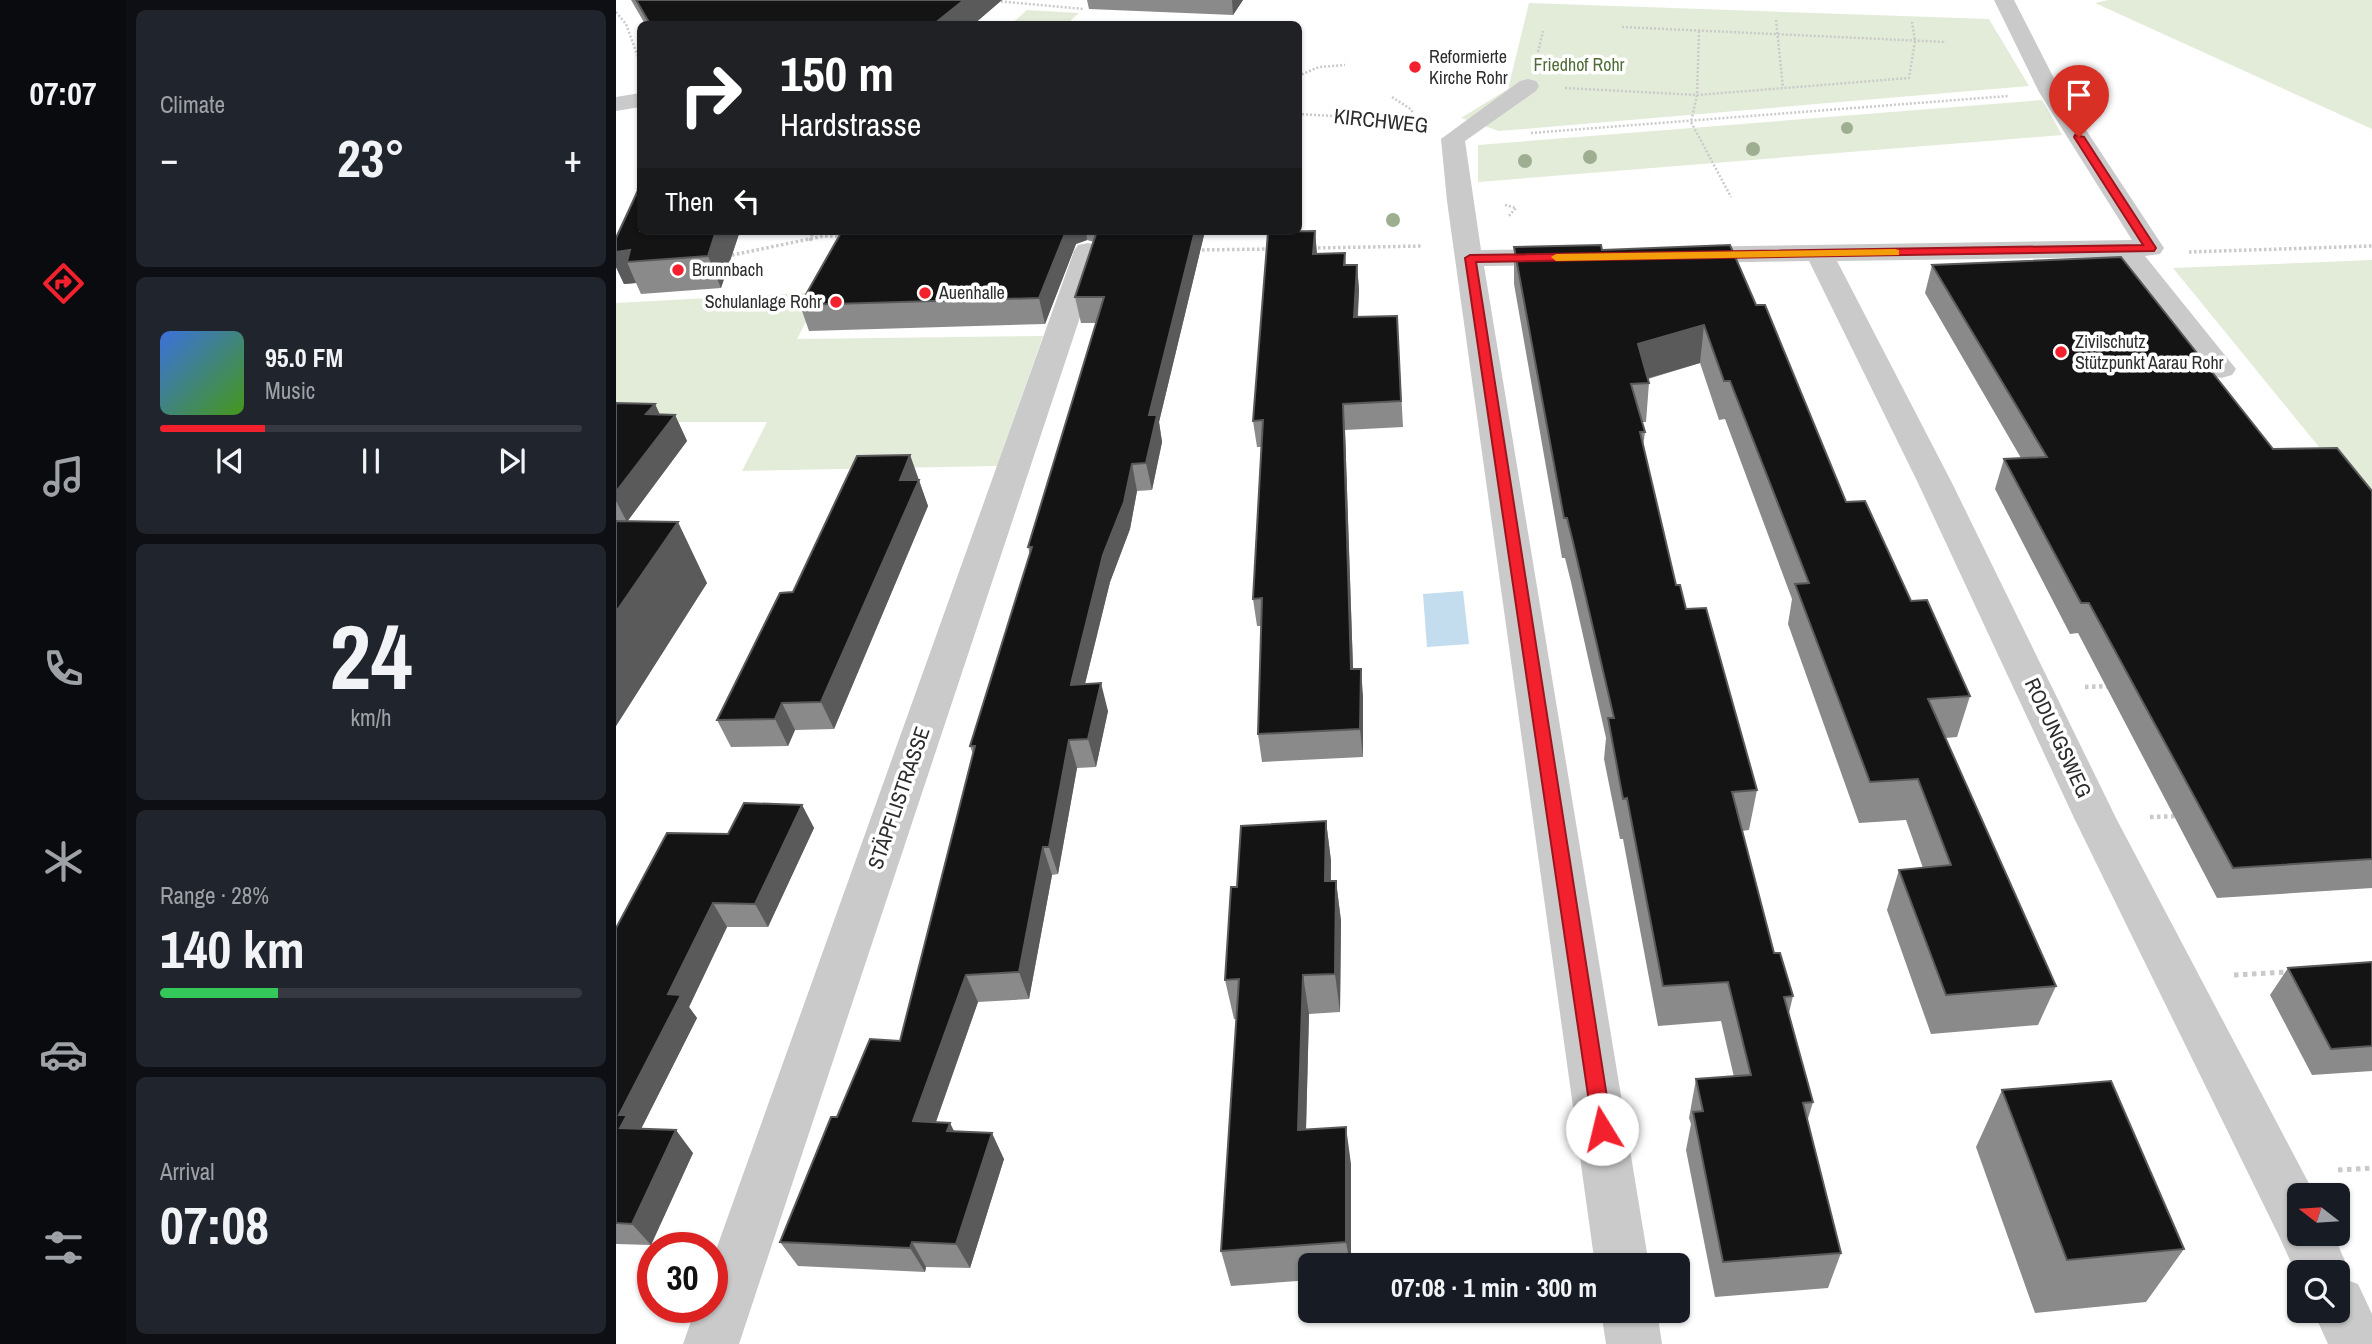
<!DOCTYPE html>
<html lang="en">
<head>
<meta charset="utf-8">
<style>
	:root { --surface:#171b24; --page:#20242c; --text:#f1f3f6; --muted:#9ea1a6; --line:#363941; --accent:#f3202d }
	body { margin:0; font-family:"Archivo Narrow",sans-serif; background:var(--page); color:var(--text); height:100vh; display:flex; flex-direction:column; font-size:26px; white-space:nowrap }
	* { box-sizing:border-box; margin:0 }
	p { font-size:23px; color:var(--muted) }
	.icon { flex:none; width:38px; height:38px; fill:none; stroke:currentColor; stroke-width:2; stroke-linecap:round; stroke-linejoin:round }
	.map { position:relative; flex:1; overflow:hidden }
	.sheet { display:flex; flex-direction:column; gap:10px; padding:10px; background:#0d0f14; width:490px }
	.sheet>* { flex:none }
	.hud { position:absolute; left:21px; top:21px; width:665px; height:214px; border-radius:10px; box-shadow:0 2px 5px #0004; background:#202124; color:#fff; overflow:hidden }
	.needle { width:46px; rotate:287deg }
	.tools { position:absolute; left:1671px; top:1183px; display:grid; gap:14px }
	.tools a { display:grid; place-items:center; width:63px; height:63px; border-radius:10px; background:var(--surface); box-shadow:0 2px 5px #0004; font-size:35px }
	.speed { position:absolute; left:21px; top:1232px; display:flex; gap:14px; font-size:35px; font-weight:700; text-align:center }
	.speed>* { display:grid; place-content:center; width:91px; height:91px; border-radius:50%; background:var(--surface); box-shadow:0 2px 5px #0004; line-height:1 }
	.speed .limit { border:10px solid #d22; background:#fff; color:#111 }
	.pin { position:absolute; display:grid; place-items:center; width:60px; height:60px; color:#fff; margin:-72px -30px; border-radius:50% 50% 50% 0; rotate:-45deg; box-shadow:0 0 7px #0007 }
	.pin .icon { rotate:45deg }
	.me { position:absolute; width:77px; margin:-38px; rotate:351deg; stroke-linejoin:round; filter:drop-shadow(0 0 5px #0008) }
	.turn { display:flex; align-items:center; gap:24px; height:147px; padding:0 28px; font-size:32px }
	.turn .icon { width:91px; height:91px; stroke-width:2.5 }
	.turn b { display:block; font-size:49px; line-height:60px }
	.then { display:flex; align-items:center; height:66px; padding:0 28px; background:#0003; gap:14px; font-size:26px }
	.big { font-size:52px; font-weight:700; line-height:1.1 }
	.sheet .card { flex:1; display:flex; flex-direction:column; justify-content:center; gap:10px; min-width:0; padding:0 24px; border-radius:10px; background:var(--page) }
	.sheet .dial { align-items:center; gap:0 }
	.dial b { font-size:91px; line-height:1 }
	.song { display:flex; align-items:center; gap:21px }
	.cover { width:84px; height:84px; border-radius:10px; background:linear-gradient(135deg,hsl(220 70% 55%),hsl(100 70% 35%)) }
	.played { height:7px; border-radius:4px; background:linear-gradient(90deg,var(--accent) 25%,var(--line) 25%) }
	.keys { display:flex; justify-content:space-around; direction:ltr }
	.heat { display:flex; justify-content:space-between; align-items:center; font-size:38px; direction:ltr }
	.charge { height:10px; border-radius:5px; background:linear-gradient(90deg,#34c759 28%,var(--line) 0) }
	.trip { position:absolute; left:682px; top:1253px; width:392px; height:70px; border-radius:10px; background:var(--surface); box-shadow:0 2px 5px #0004; font-weight:700; line-height:70px; text-align:center }
	main { display:flex; flex:1; min-height:0 }
	.dock { display:flex; flex-direction:column; width:126px; justify-content:space-around; align-items:center; background:#090b0e; color:var(--muted) }
	.dock .icon { width:49px; height:49px }
	.dock .on { color:var(--accent) }
	.dock b { font-size:32px; color:var(--text) }
	.map>svg:first-child { display:block }
</style>
</head>
<body>
<main>
<nav class="dock">
<b>07:07</b>
<svg class="icon on" aria-label="directions" viewBox="0 0 24 24"><path d="M12 3l9 9-9 9-9-9zM9 14v-3h6M13 9l2 2-2 2"/></svg>
<svg class="icon" aria-label="music" viewBox="0 0 24 24"><path d="M9 18V5l10-2v13"/><circle cx="6" cy="18" r="3"/><circle cx="16" cy="16" r="3"/></svg>
<svg class="icon" aria-label="phone" viewBox="0 0 24 24"><path d="M5 4h4l2 5-3 2q2 4 5 5l2-3 5 2v4C11 20 4 13 5 4z"/></svg>
<svg class="icon" aria-label="climate" viewBox="0 0 24 24"><path d="M12 3v18M4 7l16 10M4 17L20 7"/></svg>
<svg class="icon" aria-label="car" viewBox="0 0 24 24"><path d="M5 17H2v-5l4-1 3-4h7l3 4 3 1v5h-3M9 17h6M6 11h13"/><circle cx="7" cy="17" r="2"/><circle cx="17" cy="17" r="2"/></svg>
<svg class="icon" aria-label="filters" viewBox="0 0 24 24"><path d="M4 7h16M4 17h16"/><circle cx="9" cy="7" r="2"/><circle cx="15" cy="17" r="2"/></svg>
</nav>
<section class="sheet">
<div class="card"><p>Climate</p>
<div class="heat"><a>−</a><b class="big">23°</b><a>+</a></div>
</div>
<div class="card">
<div class="song"><i class="cover"></i><div><b>95.0 FM</b><p>Music</p></div></div>
<div class="played"></div>
<div class="keys"><svg class="icon" aria-label="previous" viewBox="0 0 24 24"><path d="M18 5L8 12l10 7zM5 5v14"/></svg><svg class="icon" aria-label="pause" viewBox="0 0 24 24"><path d="M8 5v14M16 5v14"/></svg><svg class="icon" aria-label="next" viewBox="0 0 24 24"><path d="M6 5l10 7-10 7zM19 5v14"/></svg></div>
</div>
<div class="card dial"><b>24</b><p>km/h</p></div>
<div class="card"><p>Range · 28%</p><b class="big">140 km</b><div class="charge"></div></div>
<div class="card"><p>Arrival</p><b class="big">07:08</b></div>
</section>
<div class="map">
<svg width="1756" height="1344" viewBox="0 0 1756 1344">
	<rect width="100%" height="100%" fill="#fff"/>
	<path fill="#e3ecd9" d="M 1492,0 L 1756,0 L 1756,129 L 1479,3 Z
		M 913,3 L 1373,19 L 1413,86 L 883,131 L 845,118 L 892,89 Z
		M 411,10 L 463,13 L 451,24 L 395,24 Z
		M 1426,100 L 1446,135 L 862,182 L 862,145 Z
		M 1756,260 L 1756,512 L 1557,268 Z
		M 206,292 L 181,339 L 427,336 L 381,466 L 126,471 L 151,422 L 0,422 L 0,303 Z"/>
	<path fill="#c3ddee" d="M 847,591 L 853,644 L 811,647 L 807,594 Z"/>
	<g fill="none" stroke-linecap="round" stroke-linejoin="round">
		<path stroke="#cacaca" stroke-width="2.5" stroke-dasharray="2 2" stroke-linecap="butt" d="M 369,0 L 468,9
			M 0,12 L 10,24 L 24,62
			M 1160,20 L 1167,88
			M 1006,27 L 1330,42
			M 1083,31 L 1081,95 L 1075,122 L 1115,197
			M 922,52 L 927,31
			M 682,76 L 703,67 L 729,65
			M 949,88 L 1081,95 L 1293,78 L 1299,41 L 1296,22
			M 776,97 L 796,110 L 796,119
			M 682,114 L 804,121
			M 915,133 L 1392,96
			M 20,198 L 24,174
			M 889,205 L 900,208 L 892,217"/>
		<path stroke="#cacaca" stroke-width="3.5" stroke-dasharray="2.5 2.5" stroke-linecap="butt" d="M 194,241 L 197,231
			M 697,248 L 807,246
			M 581,250 L 653,249
			M 1573,252 L 1756,246
			M 116,255 L 208,236 L 228,236"/>
		<path stroke="#cacaca" stroke-width="4.5" stroke-dasharray="3.5 3.5" stroke-linecap="butt" d="M 1469,687 L 1495,686
			M 1534,817 L 1563,816"/>
		<path stroke="#cacaca" stroke-width="5" stroke-dasharray="4.5 4.5" stroke-linecap="butt" d="M 1618,975 L 1672,972
			M 1722,1170 L 1756,1168"/>
		<path fill="#cacaca" fill-rule="evenodd" d="M 1378,0 L 1398,0 L 1445,92 L 1548,248 L 1544,254 L 1529,256 L 1620,369 L 1616,375 L 1605,378 L 1594,375 L 1501,257 L 1221,261 L 1336,483 L 1501,820 L 1699,1195 L 1684,1195 L 1684,1234 L 1717,1234 L 1734,1272 L 1731,1280 L 1742,1284 L 1756,1314 L 1756,1344 L 1712,1344 L 1697,1311 L 1722,1311 L 1722,1272 L 1684,1272 L 1684,1282 L 1662,1234 L 1459,820 L 1302,483 L 1193,261 L 1068,263 L 1058,261 L 1054,255 L 1058,249 L 1068,247 L 1516,240 L 1423,92 Z
			M 912,79 L 920,81 L 923,86 L 920,91 L 849,141 L 865,250 L 951,249 L 961,251 L 965,257 L 961,263 L 951,265 L 868,266 L 1033,1265 L 979,1265 L 831,201 L 825,139 L 904,81 Z
			M 24,93 L 24,107 L 0,111 L 0,97 Z
			M 472,243 L 482,245 L 486,251 L 123,1344 L 67,1344 L 80,1307 L 96,1307 L 96,1261 L 458,251 L 462,245 Z
			M 985,1311 L 1041,1311 L 1046,1344 L 990,1344 Z"/>
	</g>
	<g fill="#9eae91">
		<circle cx="1231" cy="128" r="6"/>
		<circle cx="1137" cy="149" r="7"/>
		<circle cx="974" cy="157" r="7"/>
		<circle cx="909" cy="161" r="7"/>
		<circle cx="777" cy="220" r="7"/>
	</g>
	<path fill="#8a8a8a" d="M 15,0 L 386,0 L 358,24 L 29,24 Z
		M 471,0 L 627,0 L 617,15 L 473,9 Z
		M 24,231 L 124,231 L 105,288 L 25,294 L 20,283 L 8,284 L 0,267 L 0,238 Z
		M 226,231 L 589,231 L 543,422 L 546,442 L 536,490 L 521,491 L 514,529 L 494,582 L 469,684 L 492,711 L 480,767 L 461,768 L 442,874 L 436,875 L 413,999 L 362,1002 L 320,1122 L 388,1159 L 354,1268 L 310,1267 L 309,1272 L 182,1266 L 164,1242 L 221,1117 L 284,1041 L 357,754 L 354,746 L 414,555 L 412,547 L 480,323 L 465,323 L 459,297 L 478,242 L 471,240 L 460,244 L 429,324 L 193,331 L 184,305 Z
		M 699,231 L 701,254 L 729,253 L 730,265 L 741,265 L 743,290 L 742,317 L 781,316 L 787,427 L 729,430 L 737,669 L 747,696 L 747,757 L 646,762 L 642,734 L 645,626 L 641,626 L 637,599 L 645,447 L 641,447 L 637,421 Z
		M 898,247 L 986,250 L 1140,305 L 1230,502 L 1295,601 L 1354,696 L 1341,737 L 1329,738 L 1440,986 L 1422,1025 L 1315,1034 L 1271,910 L 1283,870 L 1307,868 L 1290,820 L 1243,823 L 1172,624 L 1176,599 L 1109,419 L 1103,420 L 1084,363 L 1032,379 L 1033,383 L 1030,422 L 1026,422 L 1029,432 L 1027,447 L 1060,585 L 1141,790 L 1133,830 L 1126,831 L 1158,953 L 1177,996 L 1173,1013 L 1197,1102 L 1191,1122 L 1225,1253 L 1212,1288 L 1099,1297 L 1070,1150 L 1075,1124 L 1073,1118 L 1080,1079 L 1118,1077 L 1105,1021 L 1042,1026 L 1007,839 L 1004,839 L 988,759 L 990,738 L 955,582 L 949,558 L 946,558 L 898,284 Z
		M 1316,265 L 1657,449 L 1756,491 L 1756,888 L 1601,898 L 1462,633 L 1454,634 L 1379,489 L 1388,459 L 1405,458 L 1309,293 Z
		M 0,403 L 39,404 L 44,415 L 59,415 L 71,441 L 11,521 L 91,583 L 0,726 Z
		M 294,455 L 312,506 L 218,729 L 179,730 L 172,746 L 115,747 L 101,720 L 177,592 Z
		M 186,805 L 198,828 L 152,927 L 111,927 L 73,1007 L 81,1018 L 25,1129 L 77,1153 L 35,1245 L 0,1244 L 0,928 L 112,834 Z
		M 710,821 L 715,861 L 715,881 L 720,881 L 725,921 L 724,1012 L 693,1014 L 690,1130 L 735,1164 L 735,1265 L 695,1265 L 695,1280 L 615,1286 L 605,1251 L 620,1019 L 618,1019 L 609,980 L 621,887 Z
		M 1756,962 L 1756,1071 L 1696,1075 L 1654,995 L 1672,968 Z
		M 1386,1090 L 1568,1249 L 1530,1302 L 1419,1313 L 1360,1147 Z"/>
	<path fill="#5a5a5a" d="M 348,0 L 386,0 L 358,24 L 318,24 Z
		M 616,0 L 627,0 L 617,15 Z
		M 100,231 L 124,231 L 105,288 L 92,256 Z
		M 450,231 L 470,231 L 471,240 L 460,244 L 429,324 L 423,298 Z
		M 579,231 L 589,231 L 543,422 L 546,442 L 536,490 L 530,463 L 533,415 Z
		M 699,231 L 701,256 L 697,254 Z
		M 14,250 L 11,262 L 20,283 L 8,284 L 0,267 L 0,252 Z
		M 741,265 L 743,290 L 740,343 L 738,317 Z
		M 1088,325 L 1084,363 L 1019,382 L 1022,344 Z
		M 39,404 L 50,428 L 59,415 L 71,441 L 11,522 L 0,501 L 0,492 L 30,414 Z
		M 727,404 L 729,430 L 738,697 L 735,669 Z
		M 294,455 L 312,506 L 218,729 L 205,702 L 284,480 Z
		M 516,464 L 521,491 L 514,529 L 494,582 L 463,708 L 455,685 L 456,680 L 487,555 Z
		M 62,522 L 91,583 L 0,726 L 0,612 Z
		M 745,669 L 747,696 L 747,757 L 744,729 Z
		M 485,683 L 492,711 L 480,767 L 472,739 Z
		M 166,703 L 179,730 L 172,746 L 159,719 Z
		M 453,740 L 461,768 L 442,874 L 433,847 Z
		M 186,805 L 198,828 L 152,927 L 139,904 Z
		M 710,821 L 715,861 L 714,921 L 709,881 Z
		M 427,847 L 436,875 L 413,999 L 403,972 Z
		M 720,881 L 725,921 L 724,1012 L 719,974 Z
		M 97,903 L 111,927 L 73,1007 L 81,1018 L 24,1131 L 4,1128 L 3,1115 L 52,994 Z
		M 350,975 L 362,1002 L 311,1147 L 297,1121 Z
		M 687,975 L 693,1014 L 689,1167 L 682,1130 Z
		M 334,1123 L 347,1149 L 331,1131 Z
		M 730,1127 L 735,1164 L 735,1265 L 734,1265 L 730,1242 Z
		M 60,1130 L 77,1153 L 35,1245 L 16,1224 Z
		M 376,1133 L 388,1159 L 354,1268 L 340,1244 Z
		M 296,1242 L 310,1267 L 309,1272 L 294,1248 Z"/>
	<path fill="#141414" stroke="#5a5a5a" stroke-width="2" d="M 20,0 L 348,0 L 318,24 L 34,24 Z
		M 24,186 L 24,231 L 100,231 L 92,256 L 11,262 L 14,250 L 0,252 L 0,238 Z
		M 226,231 L 450,231 L 423,298 L 184,305 Z
		M 481,231 L 579,231 L 533,415 L 541,415 L 530,463 L 516,464 L 508,502 L 487,555 L 456,680 L 455,685 L 485,683 L 472,739 L 453,740 L 433,847 L 427,847 L 403,972 L 350,975 L 297,1121 L 334,1123 L 331,1131 L 376,1133 L 340,1244 L 296,1242 L 294,1248 L 164,1242 L 215,1117 L 221,1117 L 254,1039 L 284,1041 L 359,746 L 354,746 L 416,547 L 412,547 L 488,297 L 459,297 Z
		M 699,231 L 697,254 L 729,253 L 728,265 L 741,265 L 738,317 L 781,316 L 785,401 L 727,404 L 735,669 L 745,669 L 744,729 L 642,734 L 646,598 L 637,599 L 647,420 L 637,421 L 652,232 Z
		M 985,245 L 986,250 L 1114,245 L 1140,305 L 1149,305 L 1230,502 L 1249,501 L 1295,601 L 1311,600 L 1354,696 L 1312,699 L 1440,986 L 1330,995 L 1283,870 L 1335,865 L 1302,779 L 1254,782 L 1179,584 L 1193,583 L 1114,381 L 1108,381 L 1088,325 L 1022,344 L 1033,383 L 1015,384 L 1029,432 L 1024,432 L 1060,585 L 1064,585 L 1070,609 L 1090,608 L 1141,790 L 1116,792 L 1158,953 L 1164,953 L 1177,996 L 1168,997 L 1197,1102 L 1187,1103 L 1225,1253 L 1107,1262 L 1077,1112 L 1087,1111 L 1080,1079 L 1135,1075 L 1112,982 L 1047,986 L 1011,798 L 1007,799 L 992,718 L 998,718 L 957,542 L 951,518 L 948,518 L 898,247 Z
		M 1505,257 L 1657,449 L 1721,448 L 1756,491 L 1756,859 L 1617,868 L 1473,603 L 1465,603 L 1388,459 L 1431,457 L 1316,265 Z
		M 0,403 L 39,404 L 30,414 L 59,415 L 0,492 Z
		M 294,455 L 284,480 L 303,480 L 205,702 L 166,703 L 159,719 L 101,720 L 164,593 L 177,592 L 241,456 Z
		M 0,521 L 62,522 L 0,612 Z
		M 128,803 L 186,805 L 139,904 L 97,903 L 52,994 L 65,995 L 3,1115 L 11,1115 L 4,1128 L 60,1130 L 16,1224 L 0,1223 L 0,928 L 51,833 L 112,834 Z
		M 710,821 L 709,881 L 720,881 L 719,974 L 687,975 L 682,1130 L 730,1127 L 730,1242 L 605,1251 L 623,979 L 609,980 L 615,887 L 621,887 L 625,826 Z
		M 1756,962 L 1756,1046 L 1715,1049 L 1672,968 Z
		M 1495,1081 L 1568,1249 L 1451,1260 L 1386,1090 Z"/>
	<path fill="#f3202d" stroke="#9e151d" stroke-width="2" d="M 1459,135 L 1468,137 L 1540,248 L 1538,251 L 860,262 L 996,1129 L 993,1136 L 986,1139 L 978,1136 L 849,258 L 854,255 L 1527,245 L 1458,137 Z"/>
	<path fill="#f59e0b" d="M 1279,249 L 1283,250 L 1283,255 L 940,261 L 935,257 L 940,254 Z"/>
	<g fill="#f3202d" stroke="#fff" stroke-width="2.5">
		<circle cx="799" cy="67" r="7"/>
		<circle cx="62" cy="270" r="7"/>
		<circle cx="309" cy="293" r="7"/>
		<circle cx="220" cy="302" r="7"/>
		<circle cx="1445" cy="352" r="7"/>
	</g>
	<g text-anchor="middle" stroke-width="7" stroke-linejoin="round" paint-order="stroke">
		<g font-size="18" fill="#2d2d2d" stroke="#fff" text-anchor="start">
			<text x="813" y="63">Reformierte<tspan x="813" dy="21">Kirche Rohr</tspan></text>
			<text x="76" y="276">Brunnbach</text>
			<text x="323" y="299">Auenhalle</text>
			<text x="206" y="308" text-anchor="end">Schulanlage Rohr</text>
			<text x="1459" y="348">Zivilschutz<tspan x="1459" dy="21">Stützpunkt Aarau Rohr</tspan></text>
		</g>
		<g font-size="18" fill="#4f6c37" stroke="#fff">
			<text x="963" y="71">Friedhof Rohr</text>
		</g>
		<g font-size="21" fill="#2d2d2d" stroke="#fff">
			<text transform="translate(765 121) rotate(6)" y="7">KIRCHWEG</text>
			<text transform="translate(1442 738) rotate(65)" y="7">RODUNGSWEG</text>
			<text transform="translate(283 798) rotate(-71)" y="7">STÄPFLISTRASSE</text>
		</g>
	</g>
</svg>
<div class="tools">
<a><svg class="needle" viewBox="-14 -14 28 28"><path d="M0-13l5 13h-10z" fill="#e53935"/><path d="M0 13l5-13h-10z" fill="#9ea1a6"/></svg></a>
<a><svg class="icon" aria-label="search" viewBox="0 0 24 24"><circle cx="10" cy="10" r="6"/><path d="M15 15l6 6"/></svg></a>
</div>
<div class="speed"><div class="limit">30</div></div>
<div class="pin" style="left:1463px;top:137px;background:#d93025"><svg class="icon" aria-label="arrive" viewBox="0 0 24 24"><path d="M6 21V4h12l-3 4 3 4H6"/></svg></div>
<svg class="me" style="left:986px;top:1129px" viewBox="-20 -20 40 40"><circle r="19" fill="#fff"/><path d="M0-13L10 11 0 6-10 11z" fill="#f3202d"/></svg>
<div class="trip">07:08 · 1 min · 300 m</div>
<div class="hud">
<div class="turn"><svg class="icon" aria-label="right" viewBox="0 0 24 24"><path d="M7 20v-9h11M14 6l5 5-5 5"/></svg><div><b>150 m</b>Hardstrasse</div></div>
<div class="then">Then<svg class="icon" aria-label="left" viewBox="0 0 24 24"><path d="M17 20v-9H6M10 6l-5 5 5 5"/></svg></div>
</div>
</div>
</main>
</body>
</html>
